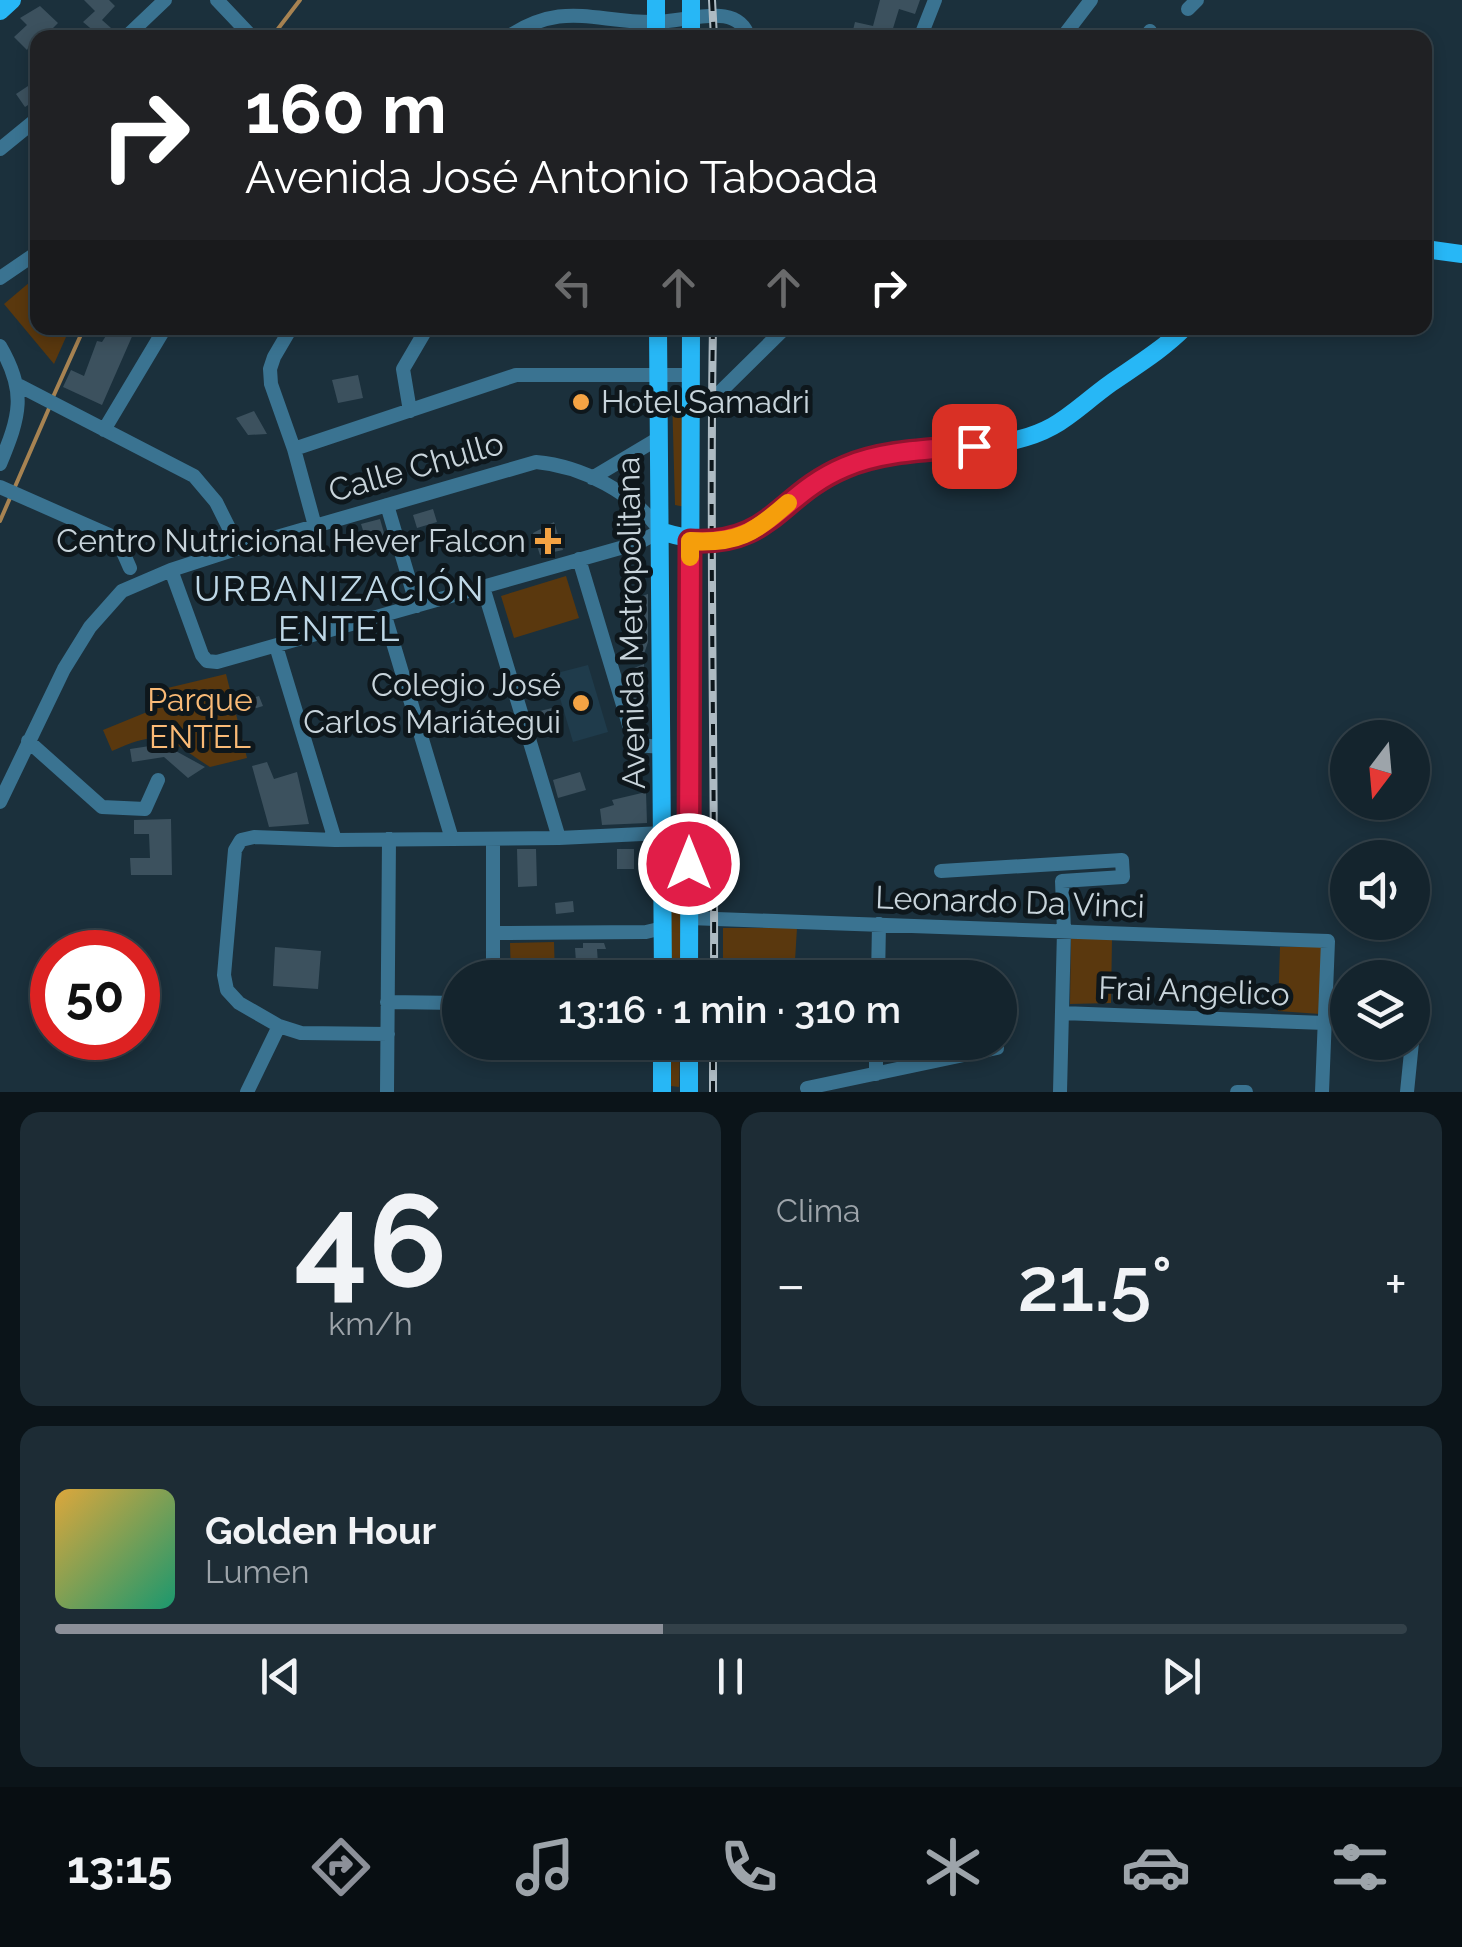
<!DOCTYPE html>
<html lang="es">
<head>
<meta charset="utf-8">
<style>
	:root { --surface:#14242d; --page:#1d2c35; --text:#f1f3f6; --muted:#9da4aa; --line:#334149; --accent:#8c9099 }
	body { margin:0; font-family:Raleway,sans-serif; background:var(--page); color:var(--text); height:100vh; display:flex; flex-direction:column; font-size:38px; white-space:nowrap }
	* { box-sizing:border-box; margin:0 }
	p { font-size:32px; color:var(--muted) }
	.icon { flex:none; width:55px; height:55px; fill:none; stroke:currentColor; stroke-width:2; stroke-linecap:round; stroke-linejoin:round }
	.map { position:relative; height:1092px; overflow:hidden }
	.drawer { display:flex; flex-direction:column; gap:20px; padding:20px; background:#0b1419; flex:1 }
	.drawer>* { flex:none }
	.hud { position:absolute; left:30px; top:30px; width:1402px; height:305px; border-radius:20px; box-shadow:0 5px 15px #0003,0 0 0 2px var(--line); background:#202124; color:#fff; overflow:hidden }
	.needle { width:65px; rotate:196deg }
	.tools { position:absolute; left:1330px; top:720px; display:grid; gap:20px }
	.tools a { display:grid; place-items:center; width:100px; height:100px; border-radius:50%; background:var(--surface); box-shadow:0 5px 15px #0003,0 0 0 2px var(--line); font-size:50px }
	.speed { position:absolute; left:30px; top:930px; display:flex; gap:20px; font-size:50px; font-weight:700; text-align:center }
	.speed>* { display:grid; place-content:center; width:130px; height:130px; border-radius:50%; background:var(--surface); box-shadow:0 5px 15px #0003,0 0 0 2px var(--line); line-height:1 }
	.speed .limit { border:15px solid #d22; background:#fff; color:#111 }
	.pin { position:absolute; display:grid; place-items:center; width:85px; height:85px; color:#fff; margin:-42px; border-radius:20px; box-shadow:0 5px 15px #0006 }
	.me { position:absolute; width:110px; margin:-55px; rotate:0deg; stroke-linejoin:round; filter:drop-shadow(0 0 8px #0008) }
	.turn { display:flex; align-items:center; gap:35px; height:210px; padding:0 50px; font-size:45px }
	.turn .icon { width:130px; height:130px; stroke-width:2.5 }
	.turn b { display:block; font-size:70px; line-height:85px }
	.lanes { display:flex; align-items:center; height:95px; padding:0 50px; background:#0003; justify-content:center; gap:50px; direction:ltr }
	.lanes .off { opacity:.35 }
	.big { font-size:75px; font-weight:600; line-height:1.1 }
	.drawer .card { flex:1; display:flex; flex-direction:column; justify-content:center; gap:15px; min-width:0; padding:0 35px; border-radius:20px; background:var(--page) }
	.drawer .dial { align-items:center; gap:0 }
	.dial b { font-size:130px; line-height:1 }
	.song { display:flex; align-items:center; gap:30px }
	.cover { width:120px; height:120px; border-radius:15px; background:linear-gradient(135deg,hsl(40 70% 55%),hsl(160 70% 35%)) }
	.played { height:10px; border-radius:5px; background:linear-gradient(90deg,var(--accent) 45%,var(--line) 45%) }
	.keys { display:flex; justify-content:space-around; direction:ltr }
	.heat { display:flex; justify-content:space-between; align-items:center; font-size:55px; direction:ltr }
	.drawer .tiles { flex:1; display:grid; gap:20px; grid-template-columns:1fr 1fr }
	.card:last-child { grid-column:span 2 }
	.trip { position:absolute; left:442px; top:960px; width:575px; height:100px; border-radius:50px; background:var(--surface); box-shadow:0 5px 15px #0003,0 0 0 2px var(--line); font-weight:600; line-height:100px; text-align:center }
	.tab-bar { display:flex; height:160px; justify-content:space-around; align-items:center; background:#080e12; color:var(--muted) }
	.tab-bar .icon { width:70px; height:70px }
	.tab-bar .on { color:var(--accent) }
	.tab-bar b { font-size:45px; color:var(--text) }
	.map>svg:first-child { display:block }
</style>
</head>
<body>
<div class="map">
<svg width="1462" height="1092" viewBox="0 0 1462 1092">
	<rect width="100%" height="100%" fill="#1b303c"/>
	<path fill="#1f3b4b" d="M 588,665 L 608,732 L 573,742 L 553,674 Z"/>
	<path fill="#5a380e" d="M 37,276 L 38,328 L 70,328 L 54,364 L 4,304 Z
		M 672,395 L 681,395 L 685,507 L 675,505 Z
		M 566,576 L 579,618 L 514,638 L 501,596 Z
		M 226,674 L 247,758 L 210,767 C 165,738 164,728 112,751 L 103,730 L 147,712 L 155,691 Z
		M 682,852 L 681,977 L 670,977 L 669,853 Z
		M 723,928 L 797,928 L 794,977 L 723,978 Z
		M 1071,937 L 1112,939 L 1111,1003 L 1070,1004 Z
		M 554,942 L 555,977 L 511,977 L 510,943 Z
		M 1280,947 L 1322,947 L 1320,1014 L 1278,1011 Z
		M 670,1043 L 680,1043 L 679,1087 L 671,1086 Z
		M 881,1043 L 935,1043 L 938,1051 L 883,1062 L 880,1059 Z"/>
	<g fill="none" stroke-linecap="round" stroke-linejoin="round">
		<path stroke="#a78352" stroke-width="4" d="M 271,38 L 300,0
			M 53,397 L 84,328
			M 14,489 L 50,406
			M 0,521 L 10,498"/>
	</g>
	<path fill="#3c515e" d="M 84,0 L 109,0 L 115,6 L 102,20 L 111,28 L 102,38 L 83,22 L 95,11 Z
		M 880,0 L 920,0 L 915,14 L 899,9 L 890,38 L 852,34 L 855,22 L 873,26 Z
		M 40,6 L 58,23 L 43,38 L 38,38 L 38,50 L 29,46 L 27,50 L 14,37 L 27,25 L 20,18 Z
		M 28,86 L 37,99 L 25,107 L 16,94 Z
		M 111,328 L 126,328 L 134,332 L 102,405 L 63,387 L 71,370 L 84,376 L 97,341 L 102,342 Z
		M 358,375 L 363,398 L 338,403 L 332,380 Z
		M 254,411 L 267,434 L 248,435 L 236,418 Z
		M 359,473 L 366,493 L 354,497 L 349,481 Z
		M 433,509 L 437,522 L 417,528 L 413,515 Z
		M 380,519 L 386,540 L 368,546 L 361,524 Z
		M 554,522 L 563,550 L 540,555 L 533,533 Z
		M 648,594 L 648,642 L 644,654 L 630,652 L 633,628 L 642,627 L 642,596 Z
		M 644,664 L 645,735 L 624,672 Z
		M 259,696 L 263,706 L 244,712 L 241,701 Z
		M 552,708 L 557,726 L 538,731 L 532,713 Z
		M 163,744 L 205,767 L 188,778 L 164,757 L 132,762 L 130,749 Z
		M 267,762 L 274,779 L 297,772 L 309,824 L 269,827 L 252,766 Z
		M 580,772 L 586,790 L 558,798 L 553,780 Z
		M 646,792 L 647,823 L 602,825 L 600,809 L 614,805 L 612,800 Z
		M 171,819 L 172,875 L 131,875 L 130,858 L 150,858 L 149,834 L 134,834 L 134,820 Z
		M 517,849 L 536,849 L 537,886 L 518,887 Z
		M 617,849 L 634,849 L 634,869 L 617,869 Z
		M 573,901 L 574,912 L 556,914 L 555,903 Z
		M 583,943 L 604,943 L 606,949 L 597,949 L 599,977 L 571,978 L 571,962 L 576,962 L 575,948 L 583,948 Z
		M 275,947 L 321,951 L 318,989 L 273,986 Z"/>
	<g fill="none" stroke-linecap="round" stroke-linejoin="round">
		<path stroke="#3a7391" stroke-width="14" d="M 217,0 L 253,38
			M 1188,9 L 1197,0
			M 125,38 L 165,0
			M 506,38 C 563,0 592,22 653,22 C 689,22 738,0 749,38
			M 920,38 L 935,0
			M 1062,38 L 1091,0
			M 1145,38 L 1150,31
			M 0,149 L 38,118
			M 0,278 L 38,252
			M 291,328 L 274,357 L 270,369 L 271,384 L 294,449 L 315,526
			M 0,346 C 27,392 20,416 0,464
			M 18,385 L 194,476 L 216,502 L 239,548
			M 691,406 L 712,400 L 785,328
			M 410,411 L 403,369 L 427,328
			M 104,430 L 165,328
			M 294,449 L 516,375 L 690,375
			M 592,478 L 659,438
			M 0,487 L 109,535 L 119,543 L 130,568
			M 387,505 L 417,606
			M 579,559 L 635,745 L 663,747
			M 483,587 L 559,838
			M 385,616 L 452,839
			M 276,646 L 335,840
			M 28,741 L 102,807 L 145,809 L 158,780
			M 0,802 L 64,669 L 90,627 L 122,591 L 171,570 L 239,548 L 536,462 C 582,466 634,493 660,531 L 638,543 L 217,662 L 207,661 L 202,655 L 171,570
			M 941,871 L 1122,860 L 1123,877 L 1062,881 L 1064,931 L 1060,1092
			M 689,918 L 1328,941 L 1322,1092
			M 493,933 L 646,932 L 663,928
			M 493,978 L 493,839
			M 878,978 L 879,924
			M 387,1002 L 460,1003
			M 1062,1013 L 1325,1023
			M 1412,1033 L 1415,1006
			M 388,1034 L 301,1033 L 279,1026 L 239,1003 L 227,990 L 224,975 L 235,850 L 241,840 L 254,837 L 335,840 L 559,838 L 663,833 L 689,837
			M 563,1043 L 563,1042
			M 876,1074 L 876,1042
			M 807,1088 L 997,1048 L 997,1042
			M 247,1092 L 279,1026
			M 387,1092 L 389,839
			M 1237,1092 L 1246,1092
			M 1407,1092 L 1412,1042"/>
		<path stroke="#27b7f6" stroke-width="18" d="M 691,0 L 691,38
			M 0,11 L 12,0
			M 656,38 L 656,0
			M 1425,249 L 1462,254
			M 658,328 L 663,978
			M 660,531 C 771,566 764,496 849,465 C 898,446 955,451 1007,442 C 1059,432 1072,411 1111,383 C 1137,365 1162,350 1184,328
			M 689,978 L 691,328
			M 662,1092 L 662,1042
			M 689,1092 L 689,1042"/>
		<g stroke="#aebbc3" stroke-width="8">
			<path id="rail" d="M 712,0 L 714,38
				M 713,328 C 709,544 715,761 714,978
				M 713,1092 L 713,1042"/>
		</g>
		<use href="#rail" stroke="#0e171c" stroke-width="4" stroke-dasharray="11" stroke-linecap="butt"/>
	</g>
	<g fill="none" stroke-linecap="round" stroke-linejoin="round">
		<g stroke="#92132f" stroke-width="25">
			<path id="route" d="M 689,864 L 690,541 C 772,546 778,495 845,467 C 884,450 932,450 974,446"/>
		</g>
		<use href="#route" stroke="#e11d48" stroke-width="18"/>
		<path stroke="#f59e0b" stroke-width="18" d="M 690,557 L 690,541 C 737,544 754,533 788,503"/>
	</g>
	<g fill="#f4a344" stroke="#0e171c" stroke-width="4">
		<circle cx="581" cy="402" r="10"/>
		<path d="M543 526h10v10h10v10h-10v10h-10v-10h-10v-10h10z"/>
		<circle cx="581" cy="703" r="10"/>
	</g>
	<g text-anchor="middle" stroke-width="10" stroke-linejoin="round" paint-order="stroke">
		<g font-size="32" fill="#c8d4db" stroke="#0e171c" text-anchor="end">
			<text x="601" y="413" text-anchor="start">Hotel Samadri</text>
			<text x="526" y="552">Centro Nutricional Hever Falcon</text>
			<text x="561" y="696">Colegio José<tspan x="561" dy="37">Carlos Mariátegui</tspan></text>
		</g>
		<g font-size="32" fill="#c8d4db" stroke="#0e171c">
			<text transform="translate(416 467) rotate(-16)" y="11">Calle Chullo</text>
			<text transform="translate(631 623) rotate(-91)" y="11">Avenida Metropolitana</text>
			<text transform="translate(1010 902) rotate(2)" y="11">Leonardo Da Vinci</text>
			<text transform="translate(1194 991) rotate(2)" y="11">Frai Angelico</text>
		</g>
		<g font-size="32" fill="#faba76" stroke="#0e171c">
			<text x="200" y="711">Parque<tspan x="200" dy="37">ENTEL</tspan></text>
		</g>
		<g font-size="35" letter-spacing="2.5" fill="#bed7e6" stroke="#0e171c">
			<text x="340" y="601">URBANIZACIÓN<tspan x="340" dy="40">ENTEL</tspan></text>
		</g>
	</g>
</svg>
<div class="tools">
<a><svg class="needle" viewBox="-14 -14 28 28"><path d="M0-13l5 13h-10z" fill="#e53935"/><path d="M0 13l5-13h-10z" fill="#9da4aa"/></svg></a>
<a><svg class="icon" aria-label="sound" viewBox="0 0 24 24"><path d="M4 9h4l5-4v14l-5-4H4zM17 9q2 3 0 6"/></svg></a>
<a><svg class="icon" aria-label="layers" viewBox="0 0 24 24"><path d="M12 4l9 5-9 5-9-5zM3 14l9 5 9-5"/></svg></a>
</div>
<div class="speed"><div class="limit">50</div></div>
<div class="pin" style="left:974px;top:446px;background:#d93025"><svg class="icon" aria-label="arrive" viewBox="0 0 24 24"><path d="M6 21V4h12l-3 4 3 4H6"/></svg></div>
<svg class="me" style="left:689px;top:864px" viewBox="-20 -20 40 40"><circle r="17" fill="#e11d48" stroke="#fff" stroke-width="3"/><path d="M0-11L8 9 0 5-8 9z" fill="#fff"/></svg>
<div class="trip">13:16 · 1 min · 310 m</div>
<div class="hud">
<div class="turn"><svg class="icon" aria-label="right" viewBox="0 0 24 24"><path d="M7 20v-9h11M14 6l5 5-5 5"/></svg><div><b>160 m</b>Avenida José Antonio Taboada</div></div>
<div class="lanes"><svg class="icon off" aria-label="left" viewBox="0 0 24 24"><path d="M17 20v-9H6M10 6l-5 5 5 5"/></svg><svg class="icon off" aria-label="ahead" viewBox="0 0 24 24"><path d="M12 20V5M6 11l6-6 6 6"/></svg><svg class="icon off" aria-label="ahead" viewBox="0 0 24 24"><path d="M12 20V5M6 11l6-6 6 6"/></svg><svg class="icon" aria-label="right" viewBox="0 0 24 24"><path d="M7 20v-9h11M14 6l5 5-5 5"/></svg></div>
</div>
</div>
<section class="drawer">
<div class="tiles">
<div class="card dial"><b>46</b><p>km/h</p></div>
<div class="card"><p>Clima</p>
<div class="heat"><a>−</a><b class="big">21.5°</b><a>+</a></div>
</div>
<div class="card">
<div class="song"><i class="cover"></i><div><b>Golden Hour</b><p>Lumen</p></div></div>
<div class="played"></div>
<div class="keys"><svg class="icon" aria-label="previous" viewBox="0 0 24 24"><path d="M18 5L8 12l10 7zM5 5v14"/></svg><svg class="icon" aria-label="pause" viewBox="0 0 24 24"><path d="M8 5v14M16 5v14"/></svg><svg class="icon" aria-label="next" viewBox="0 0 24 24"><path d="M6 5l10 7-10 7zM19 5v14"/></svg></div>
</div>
</div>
</section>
<nav class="tab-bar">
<b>13:15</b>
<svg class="icon on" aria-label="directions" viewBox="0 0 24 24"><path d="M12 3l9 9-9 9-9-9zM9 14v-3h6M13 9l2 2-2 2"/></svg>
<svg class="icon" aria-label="music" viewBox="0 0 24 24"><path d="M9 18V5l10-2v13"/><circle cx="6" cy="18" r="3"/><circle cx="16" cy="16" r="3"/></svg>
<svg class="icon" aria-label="phone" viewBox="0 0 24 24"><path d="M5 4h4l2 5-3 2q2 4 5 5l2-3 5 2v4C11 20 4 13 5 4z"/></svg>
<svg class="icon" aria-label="climate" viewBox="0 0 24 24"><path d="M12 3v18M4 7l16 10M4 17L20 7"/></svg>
<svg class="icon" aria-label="car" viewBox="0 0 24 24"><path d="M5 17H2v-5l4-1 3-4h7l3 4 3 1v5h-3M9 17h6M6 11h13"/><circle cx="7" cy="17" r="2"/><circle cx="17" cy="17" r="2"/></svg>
<svg class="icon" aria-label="filters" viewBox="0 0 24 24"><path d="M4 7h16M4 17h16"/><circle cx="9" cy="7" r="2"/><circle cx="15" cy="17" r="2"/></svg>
</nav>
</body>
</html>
